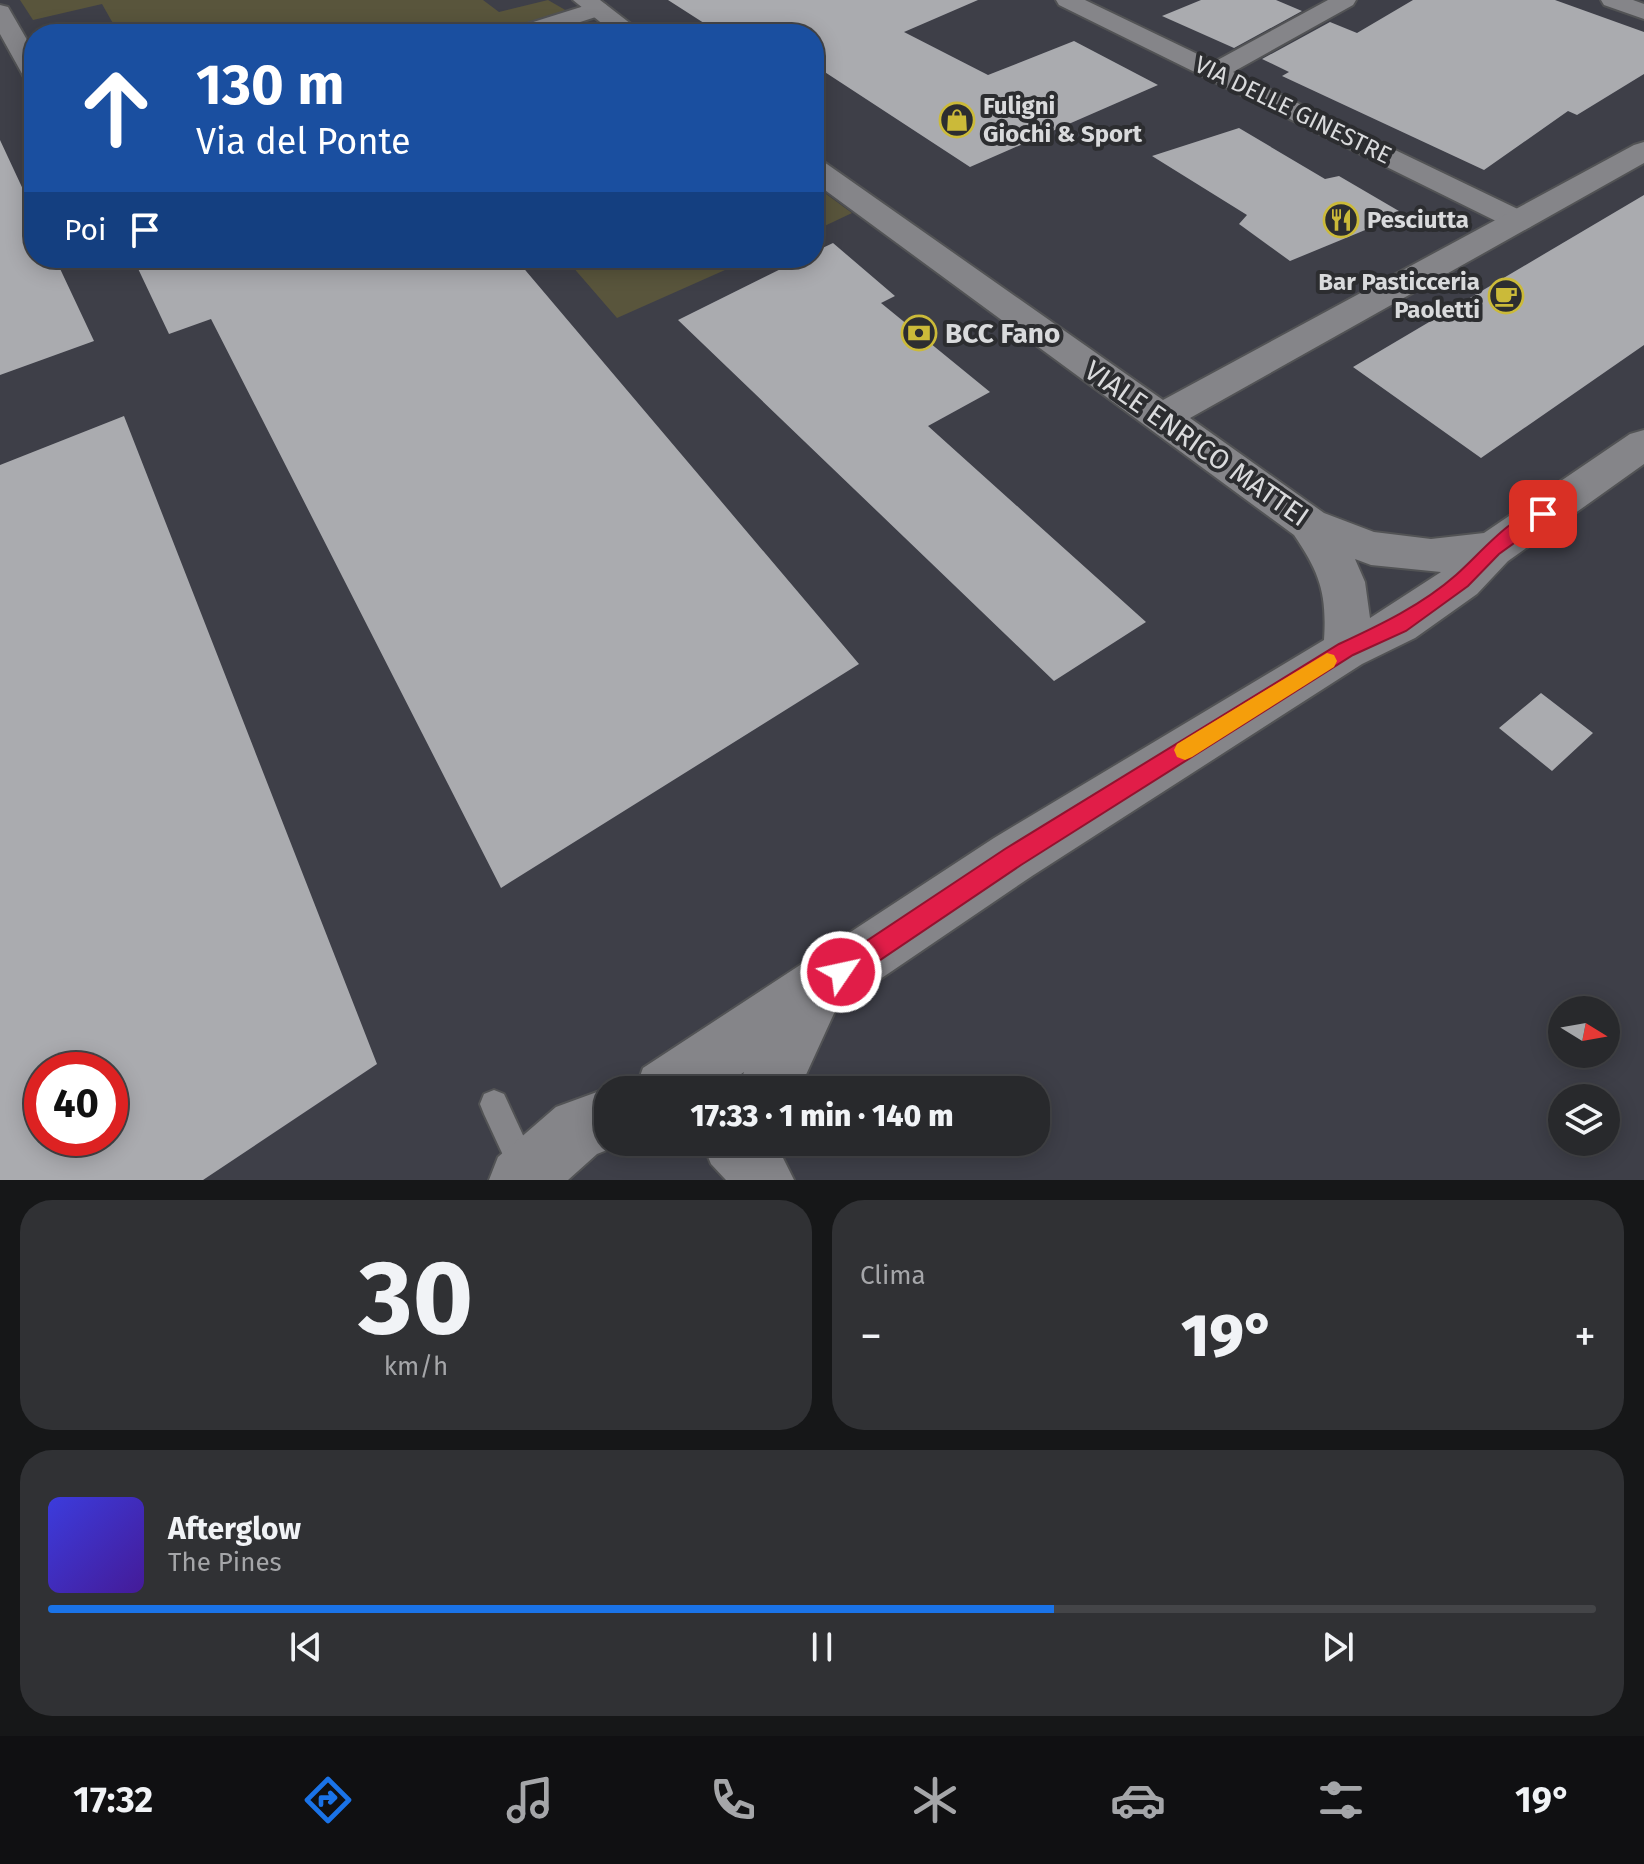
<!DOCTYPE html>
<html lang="it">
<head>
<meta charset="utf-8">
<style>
	:root { --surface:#28292c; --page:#303134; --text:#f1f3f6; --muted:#a5a6a9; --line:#444548; --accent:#1a73e8 }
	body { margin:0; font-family:"Fira Sans",sans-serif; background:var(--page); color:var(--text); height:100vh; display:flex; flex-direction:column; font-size:30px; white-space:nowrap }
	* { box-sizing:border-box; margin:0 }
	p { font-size:26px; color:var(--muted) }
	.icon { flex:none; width:44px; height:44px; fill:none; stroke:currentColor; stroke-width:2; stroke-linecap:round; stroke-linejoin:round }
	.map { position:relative; height:1180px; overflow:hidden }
	.drawer { display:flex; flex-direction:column; gap:20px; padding:20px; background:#161718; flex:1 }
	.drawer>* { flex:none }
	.guide { position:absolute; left:24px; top:24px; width:800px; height:244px; border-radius:32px; box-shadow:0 4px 20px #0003,0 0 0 2px var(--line); background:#1a4fa0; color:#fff; overflow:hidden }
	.needle { width:52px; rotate:101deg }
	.buttons { position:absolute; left:1548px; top:996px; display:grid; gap:16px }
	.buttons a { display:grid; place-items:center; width:72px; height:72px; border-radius:50%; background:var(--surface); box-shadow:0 4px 20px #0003,0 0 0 2px var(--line); font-size:40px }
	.speed { position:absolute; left:24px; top:1052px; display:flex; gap:16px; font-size:40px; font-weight:700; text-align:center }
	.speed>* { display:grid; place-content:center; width:104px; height:104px; border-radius:50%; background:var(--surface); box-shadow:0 4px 20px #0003,0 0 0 2px var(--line); line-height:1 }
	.speed .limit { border:12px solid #d22; background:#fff; color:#111 }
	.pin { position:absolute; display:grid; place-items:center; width:68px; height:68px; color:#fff; margin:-34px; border-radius:16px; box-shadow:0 4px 12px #0006 }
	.me { position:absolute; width:88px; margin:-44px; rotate:56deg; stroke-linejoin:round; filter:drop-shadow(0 0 6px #0008) }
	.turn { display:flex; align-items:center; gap:28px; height:168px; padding:0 40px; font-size:36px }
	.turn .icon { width:104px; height:104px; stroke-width:2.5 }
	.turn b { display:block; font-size:56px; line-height:68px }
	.then { display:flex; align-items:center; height:76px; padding:0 40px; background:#0003; gap:16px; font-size:30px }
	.big { font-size:60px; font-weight:800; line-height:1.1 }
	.drawer .tile { flex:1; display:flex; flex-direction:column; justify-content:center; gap:12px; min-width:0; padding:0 28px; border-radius:32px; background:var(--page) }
	.drawer .dial { align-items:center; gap:0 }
	.dial b { font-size:104px; line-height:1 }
	.song { display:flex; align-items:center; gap:24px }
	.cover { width:96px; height:96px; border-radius:12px; background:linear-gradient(135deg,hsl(240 70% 55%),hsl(260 70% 35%)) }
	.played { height:8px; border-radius:4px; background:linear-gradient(90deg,var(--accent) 65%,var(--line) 65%) }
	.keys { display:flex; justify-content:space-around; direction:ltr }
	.heat { display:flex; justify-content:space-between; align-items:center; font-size:44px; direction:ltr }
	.drawer .tiles { flex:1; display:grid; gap:20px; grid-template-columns:1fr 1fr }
	.tile:last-child { grid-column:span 2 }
	.trip { position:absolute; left:594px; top:1076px; width:456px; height:80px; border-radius:32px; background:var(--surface); box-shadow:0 4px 20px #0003,0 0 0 2px var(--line); font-weight:800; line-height:80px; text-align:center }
	.menu { display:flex; height:128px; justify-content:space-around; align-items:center; background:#101012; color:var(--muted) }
	.menu .icon { width:56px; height:56px }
	.menu .active { color:var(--accent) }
	.menu b { font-size:36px; color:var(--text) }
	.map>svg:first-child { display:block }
</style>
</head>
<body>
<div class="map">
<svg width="1644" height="1180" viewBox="0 0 1644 1180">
	<rect width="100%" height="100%" fill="#36373a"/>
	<path fill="#3e3f48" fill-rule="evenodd" d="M 0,0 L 1644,0 L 1644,1180 L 0,1180 ZM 34,34 L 814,34 L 814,258 L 34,258 ZM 1562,1010 L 1606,1010 L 1606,1054 L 1562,1054 ZM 42,1070 L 110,1070 L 110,1138 L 42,1138 ZM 608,1090 L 1036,1090 L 1036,1142 L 608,1142 ZM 1562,1098 L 1606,1098 L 1606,1142 L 1562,1142 Z"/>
	<path fill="#59553c" d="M 20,0 L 483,0 L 499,12 L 548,0 L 567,11 L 493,34 L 119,34 L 102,4 L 33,20 Z
		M 814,185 L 852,213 L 814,231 Z
		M 565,258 L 752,258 L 617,318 Z"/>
	<path fill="#aaabaf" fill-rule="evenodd" d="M 668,0 L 978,0 L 904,32 L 988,75 L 1074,41 L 1158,85 L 970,167 L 814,65 L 814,34 L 721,34 Z
		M 1201,0 L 1276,0 L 1302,11 L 1234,48 L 1162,16 Z
		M 1413,0 L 1555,0 L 1644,32 L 1644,74 L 1577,115 L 1568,111 L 1484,170 L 1282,76 L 1289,72 L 1262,59 L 1330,22 L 1357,33 Z
		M 1239,128 L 1325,179 L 1339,176 L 1404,214 L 1290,261 L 1239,224 L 1247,215 L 1152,156 Z
		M 0,140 L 34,213 L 34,258 L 55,258 L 94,341 L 0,375 Z
		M 1644,195 L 1644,345 L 1481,458 L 1353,367 Z
		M 833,243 L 895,296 L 881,303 L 990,392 L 928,426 L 1146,622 L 1054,681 L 678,320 L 803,258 L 814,258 L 814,252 Z
		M 133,258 L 515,258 L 859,664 L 501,888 L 211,319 L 169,334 Z
		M 124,416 L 377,1064 L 203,1180 L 0,1180 L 0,465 ZM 42,1070 L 110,1070 L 110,1138 L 42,1138 Z
		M 1541,693 L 1593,733 L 1552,771 L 1499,728 Z"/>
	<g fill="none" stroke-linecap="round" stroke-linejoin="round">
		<g stroke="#525355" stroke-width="4">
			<path id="lane" d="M 494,1090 L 504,1094 L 534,1159 L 538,1169 L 534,1179 L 514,1179 L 484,1114 L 480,1104 L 484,1094 Z"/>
		</g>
		<g stroke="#525355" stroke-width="4">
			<path id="street" d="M 1056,0 L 1085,0 L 1214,62 L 1328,0 L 1356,0 L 1353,5 L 1233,72 L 1530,215 L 1534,221 L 1530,227 L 1519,230 L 1508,227 L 1059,5 Z
				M 1601,0 L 1633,0 L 1644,4 L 1644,19 L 1604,5 Z
				M 597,2 L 605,4 L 609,9 L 605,14 L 543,34 L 507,34 L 511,29 Z
				M 0,5 L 8,7 L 34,52 L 34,82 L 25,79 L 0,34 Z"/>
		</g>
		<g stroke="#525355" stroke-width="4">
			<path id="secondary" d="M 573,0 L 600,0 L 644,34 L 615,34 Z
				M 1644,142 L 1644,163 L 1190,418 L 1324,513 L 1374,532 L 1431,539 L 1484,533 L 1630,434 L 1644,430 L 1644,464 L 1508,561 L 1477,594 L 1415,638 L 1362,664 L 1032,876 L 836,1009 L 799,1090 L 737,1090 L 744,1072 L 718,1090 L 635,1090 L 643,1068 L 994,838 L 1324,640 C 1327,594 1320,573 1294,535 L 814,182 L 814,159 L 824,162 L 1163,400 L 1634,145 ZM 1355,559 L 1371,565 L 1441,572 L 1370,618 L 1365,582 Z
				M 608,1088 L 613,1090 L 608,1090 L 608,1142 L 627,1142 L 597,1154 L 568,1180 L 489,1180 L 498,1157 L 556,1107 Z
				M 702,1142 L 775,1142 L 794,1180 L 726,1180 L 711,1164 Z"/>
		</g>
		<use href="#lane" fill="#858589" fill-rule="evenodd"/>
		<use href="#street" fill="#858589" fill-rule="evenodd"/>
		<use href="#secondary" fill="#858589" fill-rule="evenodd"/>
	</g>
	<path fill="#e11d48" stroke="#92132f" stroke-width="2" d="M 1543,507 L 1552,514 L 1549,518 L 1499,554 L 1468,586 L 1406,631 L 1353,655 L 1021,865 L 849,981 L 841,984 L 832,981 L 829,972 L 832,964 L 1005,849 L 1339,644 C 1380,625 1422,605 1456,575 C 1482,552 1508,518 1543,507 Z"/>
	<path fill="#f59e0b" d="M 1327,653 L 1334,655 L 1337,661 L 1334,667 L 1192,757 L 1185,760 L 1177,757 L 1174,750 L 1177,744 Z"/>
	<defs>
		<g id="shop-ring" transform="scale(1.8)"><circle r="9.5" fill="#2c2d30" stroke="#cbba39" stroke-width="1.5"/><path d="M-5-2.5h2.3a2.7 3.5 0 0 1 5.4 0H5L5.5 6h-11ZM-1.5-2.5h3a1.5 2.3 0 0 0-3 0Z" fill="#cbba39"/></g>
		<g id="restaurant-ring" transform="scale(1.8)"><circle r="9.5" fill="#2c2d30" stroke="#cbba39" stroke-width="1.5"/><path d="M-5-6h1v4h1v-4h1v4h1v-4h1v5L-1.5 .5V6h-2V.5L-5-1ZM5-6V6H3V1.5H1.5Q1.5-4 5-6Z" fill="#cbba39"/></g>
		<g id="cafe-ring" transform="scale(1.8)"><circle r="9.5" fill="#2c2d30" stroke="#cbba39" stroke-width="1.5"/><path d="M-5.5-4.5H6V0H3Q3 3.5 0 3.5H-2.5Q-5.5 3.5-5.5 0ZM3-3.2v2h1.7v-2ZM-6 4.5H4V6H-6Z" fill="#cbba39"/></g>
		<g id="bank-ring" transform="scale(1.8)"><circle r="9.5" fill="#2c2d30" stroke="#cbba39" stroke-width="1.5"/><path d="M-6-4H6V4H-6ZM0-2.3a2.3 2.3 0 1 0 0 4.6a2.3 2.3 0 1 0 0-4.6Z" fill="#cbba39"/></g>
	</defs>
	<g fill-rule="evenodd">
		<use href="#shop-ring" x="957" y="120"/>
		<use href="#restaurant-ring" x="1341" y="220"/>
		<use href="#cafe-ring" x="1506" y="296"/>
		<use href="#bank-ring" x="919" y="333"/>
	</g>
	<g text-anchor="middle" stroke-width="8" stroke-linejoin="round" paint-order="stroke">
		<g font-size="24" font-weight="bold" fill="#d9dadc" stroke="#2c2d30" text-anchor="start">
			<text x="983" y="114">Fuligni<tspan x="983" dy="28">Giochi &amp; Sport</tspan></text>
			<text x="1367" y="228">Pesciutta</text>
			<text x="1480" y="290" text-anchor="end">Bar Pasticceria<tspan x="1480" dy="28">Paoletti</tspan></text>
		</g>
		<g font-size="24" fill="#d9dadc" stroke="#2c2d30">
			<text transform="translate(1293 110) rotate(26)" y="8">VIA DELLE GINESTRE</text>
		</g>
		<g font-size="28" font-weight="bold" fill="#d9dadc" stroke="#2c2d30" text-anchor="start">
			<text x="945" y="343">BCC Fano</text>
		</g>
		<g font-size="28" fill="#d9dadc" stroke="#2c2d30">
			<text transform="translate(1197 443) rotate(35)" y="10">VIALE ENRICO MATTEI</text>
		</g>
	</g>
</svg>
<div class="buttons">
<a><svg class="needle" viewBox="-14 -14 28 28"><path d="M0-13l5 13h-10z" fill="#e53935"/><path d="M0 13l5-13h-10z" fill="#a5a6a9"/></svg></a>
<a><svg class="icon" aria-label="layers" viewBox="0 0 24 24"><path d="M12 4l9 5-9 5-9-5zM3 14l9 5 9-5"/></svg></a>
</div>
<div class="speed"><div class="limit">40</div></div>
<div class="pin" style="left:1543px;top:514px;background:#d93025"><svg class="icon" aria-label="arrive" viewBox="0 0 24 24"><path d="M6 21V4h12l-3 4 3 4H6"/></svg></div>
<svg class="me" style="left:841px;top:972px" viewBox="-20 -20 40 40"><circle r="17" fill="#e11d48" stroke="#fff" stroke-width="3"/><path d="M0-11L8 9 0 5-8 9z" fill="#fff"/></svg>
<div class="trip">17:33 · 1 min · 140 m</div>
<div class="guide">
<div class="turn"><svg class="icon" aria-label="ahead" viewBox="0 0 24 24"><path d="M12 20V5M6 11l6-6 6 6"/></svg><div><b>130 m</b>Via del Ponte</div></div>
<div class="then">Poi<svg class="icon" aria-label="arrive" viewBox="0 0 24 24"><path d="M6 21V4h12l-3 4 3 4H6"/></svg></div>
</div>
</div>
<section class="drawer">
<div class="tiles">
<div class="tile dial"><b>30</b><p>km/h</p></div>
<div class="tile"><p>Clima</p>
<div class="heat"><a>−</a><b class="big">19°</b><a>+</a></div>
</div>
<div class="tile">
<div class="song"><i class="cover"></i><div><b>Afterglow</b><p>The Pines</p></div></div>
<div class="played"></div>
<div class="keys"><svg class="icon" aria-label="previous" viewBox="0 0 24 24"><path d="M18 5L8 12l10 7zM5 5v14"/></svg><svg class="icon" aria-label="pause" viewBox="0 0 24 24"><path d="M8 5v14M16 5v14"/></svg><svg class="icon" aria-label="next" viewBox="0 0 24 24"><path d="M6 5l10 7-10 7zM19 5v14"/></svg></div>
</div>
</div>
</section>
<nav class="menu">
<b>17:32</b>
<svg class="icon active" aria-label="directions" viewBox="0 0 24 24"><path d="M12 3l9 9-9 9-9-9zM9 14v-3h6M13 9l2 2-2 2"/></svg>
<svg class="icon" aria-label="music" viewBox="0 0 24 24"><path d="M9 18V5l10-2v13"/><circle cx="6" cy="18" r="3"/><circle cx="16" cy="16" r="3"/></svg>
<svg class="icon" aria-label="phone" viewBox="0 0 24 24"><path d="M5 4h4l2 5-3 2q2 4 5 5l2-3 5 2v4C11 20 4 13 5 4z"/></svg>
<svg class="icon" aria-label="climate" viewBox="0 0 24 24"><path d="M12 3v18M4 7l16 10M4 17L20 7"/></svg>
<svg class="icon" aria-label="car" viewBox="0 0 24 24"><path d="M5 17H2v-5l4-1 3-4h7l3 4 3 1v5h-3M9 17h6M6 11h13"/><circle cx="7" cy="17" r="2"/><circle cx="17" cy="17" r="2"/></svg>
<svg class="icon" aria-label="filters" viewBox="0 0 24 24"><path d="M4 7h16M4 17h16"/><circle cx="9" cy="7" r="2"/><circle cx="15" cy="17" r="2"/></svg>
<b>19°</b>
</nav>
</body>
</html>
